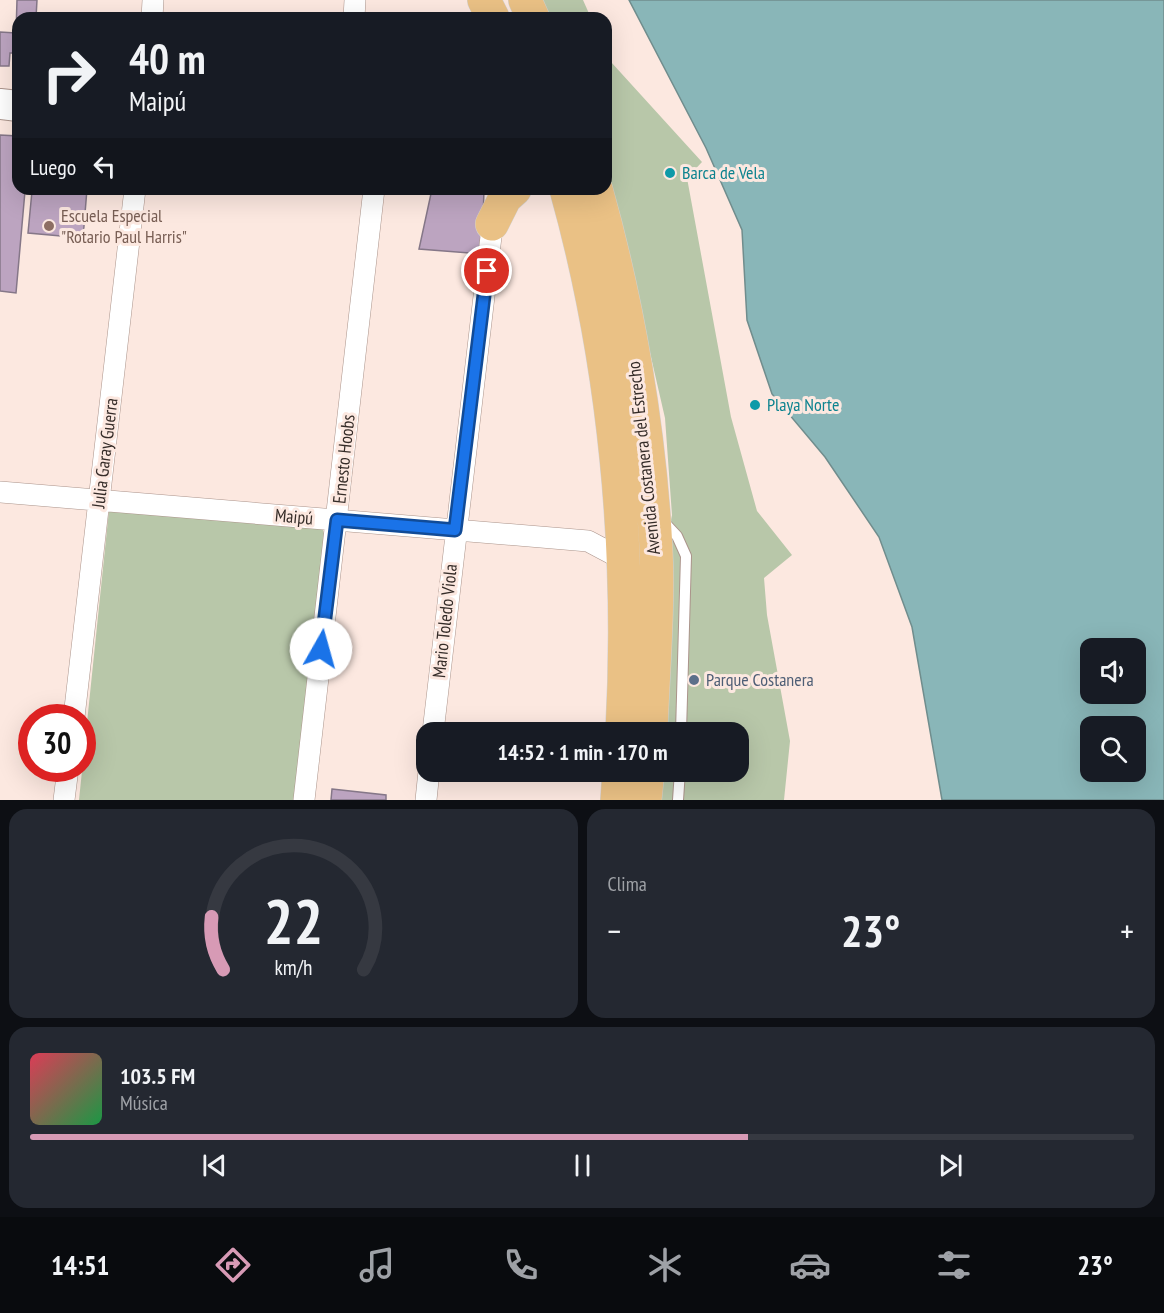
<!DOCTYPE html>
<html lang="es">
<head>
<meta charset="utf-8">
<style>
	:root { --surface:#171b24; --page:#242831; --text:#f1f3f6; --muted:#9ea1a6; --line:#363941; --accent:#d79ab5 }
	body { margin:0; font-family:"PT Sans Narrow",sans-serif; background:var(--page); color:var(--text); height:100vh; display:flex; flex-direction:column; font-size:22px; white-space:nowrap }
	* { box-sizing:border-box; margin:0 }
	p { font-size:20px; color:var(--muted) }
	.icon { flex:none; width:33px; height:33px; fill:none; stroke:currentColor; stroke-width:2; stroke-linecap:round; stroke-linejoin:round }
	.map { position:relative; height:800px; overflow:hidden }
	.sheet { display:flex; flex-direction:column; gap:9px; padding:9px; background:#0d0f14; flex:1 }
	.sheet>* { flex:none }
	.guide { position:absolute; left:12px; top:12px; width:600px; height:183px; border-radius:18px; box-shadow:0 6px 24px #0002; background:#171b24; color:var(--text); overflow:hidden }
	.controls { position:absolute; left:1080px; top:638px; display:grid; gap:12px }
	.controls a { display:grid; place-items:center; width:66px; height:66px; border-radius:12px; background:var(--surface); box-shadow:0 6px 24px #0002; font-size:30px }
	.speed { position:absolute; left:18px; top:704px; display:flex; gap:12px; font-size:30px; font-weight:700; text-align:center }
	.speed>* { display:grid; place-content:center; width:78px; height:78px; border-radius:50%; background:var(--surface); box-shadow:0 6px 24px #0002; line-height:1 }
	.speed .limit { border:9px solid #d22; background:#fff; color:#111 }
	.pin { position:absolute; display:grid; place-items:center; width:51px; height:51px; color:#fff; margin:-26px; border:3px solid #fff; border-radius:50%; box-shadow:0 2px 6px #0007 }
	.me { position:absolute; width:66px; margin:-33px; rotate:7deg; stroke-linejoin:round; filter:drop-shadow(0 0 4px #0008) }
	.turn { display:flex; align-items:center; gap:21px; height:126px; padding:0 18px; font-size:27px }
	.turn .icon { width:78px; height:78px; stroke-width:2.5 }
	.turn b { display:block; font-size:42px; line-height:51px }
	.then { display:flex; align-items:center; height:57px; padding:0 18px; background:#0003; gap:12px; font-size:22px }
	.big { font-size:45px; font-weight:700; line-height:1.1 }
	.sheet .widget { flex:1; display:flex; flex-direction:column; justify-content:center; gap:9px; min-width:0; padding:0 21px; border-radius:18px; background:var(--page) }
	.sheet .dial { align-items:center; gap:0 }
	.dial svg { height:156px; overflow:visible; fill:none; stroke:var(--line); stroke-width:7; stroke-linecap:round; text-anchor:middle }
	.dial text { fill:var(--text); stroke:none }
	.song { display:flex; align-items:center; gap:18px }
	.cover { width:72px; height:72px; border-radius:9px; background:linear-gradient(135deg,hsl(350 70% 55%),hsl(140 70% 35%)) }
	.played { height:6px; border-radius:3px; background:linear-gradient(90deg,var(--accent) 65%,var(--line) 65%) }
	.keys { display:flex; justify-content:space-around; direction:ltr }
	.heat { display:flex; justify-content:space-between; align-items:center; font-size:33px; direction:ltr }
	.sheet .tiles { flex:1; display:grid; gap:9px; grid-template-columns:1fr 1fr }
	.widget:last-child { grid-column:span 2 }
	.trip { position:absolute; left:416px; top:722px; width:333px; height:60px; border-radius:18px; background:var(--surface); box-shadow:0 6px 24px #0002; font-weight:700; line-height:60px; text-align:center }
	.tab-bar { display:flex; height:96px; justify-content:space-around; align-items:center; background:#090b0e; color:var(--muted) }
	.tab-bar .icon { width:42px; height:42px }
	.tab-bar .active { color:var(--accent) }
	.tab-bar b { font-size:27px; color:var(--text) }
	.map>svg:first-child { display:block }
</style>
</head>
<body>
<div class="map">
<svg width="1164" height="800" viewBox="0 0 1164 800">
	<rect width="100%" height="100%" fill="#fce8e0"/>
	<path fill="#b8c7a9" d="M 535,0 L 583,0 L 591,18 L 543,18 Z
		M 606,52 L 611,62 L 702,162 L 687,178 L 731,417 L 757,511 L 792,555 L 764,578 L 767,615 L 790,741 L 784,800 L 656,800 L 658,771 L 738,771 L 738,732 L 661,732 L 665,550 L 672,515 L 665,418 L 617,209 L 606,173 Z
		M 109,510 L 316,520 L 323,530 L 327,545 L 296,800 L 79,800 Z"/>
	<path fill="#89b6b8" stroke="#708d8d" stroke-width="1.5" fill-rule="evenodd" d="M 629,0 L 1164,0 L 1164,800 L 942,800 L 912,627 L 879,537 L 825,457 L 772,394 L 747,320 L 742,230 L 706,148 ZM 1090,648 L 1136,648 L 1136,693 L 1090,693 ZM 1090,726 L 1136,726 L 1136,771 L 1090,771 Z"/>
	<path fill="#bca4c0" stroke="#857788" stroke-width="1.5" d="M 17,0 L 37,0 L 36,18 L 18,18 L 18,53 L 10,53 L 9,66 L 0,66 L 0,32 L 16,33 Z
		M 0,135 L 18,136 L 18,189 L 87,189 L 83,238 L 28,233 L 32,191 L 25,191 L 16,293 L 0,291 Z
		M 432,189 L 484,189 L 482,254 L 419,249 Z
		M 332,789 L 386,795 L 386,800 L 331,800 Z"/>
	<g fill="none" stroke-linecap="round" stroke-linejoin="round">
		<g stroke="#ab948b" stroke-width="12">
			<path id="lane" d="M 663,521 L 677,536 L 686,556 L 681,732
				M 678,800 L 680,771"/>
		</g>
		<g stroke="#ab948b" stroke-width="22">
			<path id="street" d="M 152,18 L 153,0
				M 354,18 L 355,0
				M 0,492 L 588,541 L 622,559
				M 74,717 L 135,189
				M 433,732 L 494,211
				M 64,800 L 68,768
				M 304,800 L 374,189
				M 426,800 L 429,771"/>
		</g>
		<g stroke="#ab948b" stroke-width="32">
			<path id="secondary" d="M 0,104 L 18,106"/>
		</g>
		<g stroke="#d3d1d0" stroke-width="34">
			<path id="primary" d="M 484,0 L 493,18
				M 525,0 L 533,18
				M 566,189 C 615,364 632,551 622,732
				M 596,189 C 628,303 650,430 656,549 C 659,607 653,674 651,732
				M 492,224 L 505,198 L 515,189
				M 617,800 L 619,771
				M 645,800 L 648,771"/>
		</g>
		<use href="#lane" stroke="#fff" stroke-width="10"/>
		<use href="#street" stroke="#fff" stroke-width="21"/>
		<use href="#secondary" stroke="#fff" stroke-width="30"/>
		<use href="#primary" stroke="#eac185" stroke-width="33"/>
	</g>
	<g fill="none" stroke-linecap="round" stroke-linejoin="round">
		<g stroke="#114b97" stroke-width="15">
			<path id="route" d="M 321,649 L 337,520 L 455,530 L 487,271"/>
		</g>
		<use href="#route" stroke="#1a73e8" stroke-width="10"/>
	</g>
	<g fill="#0f9aa8" stroke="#fce8e0" stroke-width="2">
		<circle cx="670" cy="173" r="6"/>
		<circle cx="755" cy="405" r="6"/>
	</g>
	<circle fill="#8d6e63" stroke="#fce8e0" stroke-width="2" cx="49" cy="226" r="6"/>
	<circle fill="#5c6f8a" stroke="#fce8e0" stroke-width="2" cx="694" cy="680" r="6"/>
	<g text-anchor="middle" stroke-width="6" stroke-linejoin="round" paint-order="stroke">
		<g font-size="18" fill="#0d838f" stroke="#fce8e0" text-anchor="start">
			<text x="682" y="179">Barca de Vela</text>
			<text x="767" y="411">Playa Norte</text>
		</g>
		<g font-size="18" fill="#785e54" stroke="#fce8e0" text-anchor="start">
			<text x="61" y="222">Escuela Especial<tspan x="61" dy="21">"Rotario Paul Harris"</tspan></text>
		</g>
		<g font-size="18" fill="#352c28" stroke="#fce8e0">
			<text transform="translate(105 453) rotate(-83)" y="6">Julia Garay Guerra</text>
			<text transform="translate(644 458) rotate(-96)" y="6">Avenida Costanera del Estrecho</text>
			<text transform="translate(344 459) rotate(-84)" y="6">Ernesto Hoobs</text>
			<text transform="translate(294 517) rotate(5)" y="6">Maipú</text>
			<text transform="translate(445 621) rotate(-84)" y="6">Mario Toledo Viola</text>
		</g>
		<g font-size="18" fill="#4e5e75" stroke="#fce8e0" text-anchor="start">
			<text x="706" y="686">Parque Costanera</text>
		</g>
	</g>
</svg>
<div class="controls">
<a><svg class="icon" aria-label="sound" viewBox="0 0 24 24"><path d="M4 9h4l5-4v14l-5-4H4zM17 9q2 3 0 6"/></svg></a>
<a><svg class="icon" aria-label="search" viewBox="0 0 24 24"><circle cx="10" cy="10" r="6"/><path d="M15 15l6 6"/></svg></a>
</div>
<div class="speed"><div class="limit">30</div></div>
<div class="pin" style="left:487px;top:271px;background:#d93025"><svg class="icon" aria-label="arrive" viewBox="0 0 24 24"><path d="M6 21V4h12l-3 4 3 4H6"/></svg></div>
<svg class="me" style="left:321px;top:649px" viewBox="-20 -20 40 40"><circle r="19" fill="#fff"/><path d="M0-13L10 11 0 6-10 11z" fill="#1a73e8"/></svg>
<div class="trip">14:52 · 1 min · 170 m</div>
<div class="guide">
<div class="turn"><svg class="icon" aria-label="right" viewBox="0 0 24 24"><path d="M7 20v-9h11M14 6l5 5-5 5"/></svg><div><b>40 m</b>Maipú</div></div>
<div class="then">Luego<svg class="icon" aria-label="left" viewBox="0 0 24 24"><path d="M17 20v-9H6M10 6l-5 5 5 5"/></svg></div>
</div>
</div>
<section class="sheet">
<div class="tiles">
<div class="widget dial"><svg viewBox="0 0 100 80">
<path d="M14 69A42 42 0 1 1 86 69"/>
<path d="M14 69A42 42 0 0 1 8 42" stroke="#d79ab5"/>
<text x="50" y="56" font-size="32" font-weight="700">22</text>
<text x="50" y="72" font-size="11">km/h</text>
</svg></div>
<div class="widget"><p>Clima</p>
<div class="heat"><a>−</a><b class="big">23°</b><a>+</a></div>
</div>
<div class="widget">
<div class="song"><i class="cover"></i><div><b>103.5 FM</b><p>Música</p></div></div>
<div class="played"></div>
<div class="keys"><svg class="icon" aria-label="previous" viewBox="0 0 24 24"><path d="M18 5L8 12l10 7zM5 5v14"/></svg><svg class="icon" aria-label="pause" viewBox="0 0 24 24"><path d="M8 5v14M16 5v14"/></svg><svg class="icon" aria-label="next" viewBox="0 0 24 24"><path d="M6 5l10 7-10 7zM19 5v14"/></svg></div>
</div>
</div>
</section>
<nav class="tab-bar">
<b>14:51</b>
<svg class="icon active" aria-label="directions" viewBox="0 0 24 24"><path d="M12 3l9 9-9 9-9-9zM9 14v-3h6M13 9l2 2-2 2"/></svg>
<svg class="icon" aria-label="music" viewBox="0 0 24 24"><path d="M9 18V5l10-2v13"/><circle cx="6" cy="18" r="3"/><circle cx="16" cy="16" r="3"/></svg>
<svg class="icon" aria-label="phone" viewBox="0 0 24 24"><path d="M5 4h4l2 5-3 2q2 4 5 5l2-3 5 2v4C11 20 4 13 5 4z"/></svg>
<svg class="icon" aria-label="climate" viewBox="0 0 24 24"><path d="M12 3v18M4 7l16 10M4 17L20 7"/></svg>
<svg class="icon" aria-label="car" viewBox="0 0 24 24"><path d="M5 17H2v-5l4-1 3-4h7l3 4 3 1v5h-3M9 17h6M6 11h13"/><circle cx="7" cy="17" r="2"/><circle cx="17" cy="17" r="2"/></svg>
<svg class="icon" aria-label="filters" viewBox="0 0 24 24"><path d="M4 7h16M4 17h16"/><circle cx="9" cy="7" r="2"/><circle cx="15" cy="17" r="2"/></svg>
<b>23°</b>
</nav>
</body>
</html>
